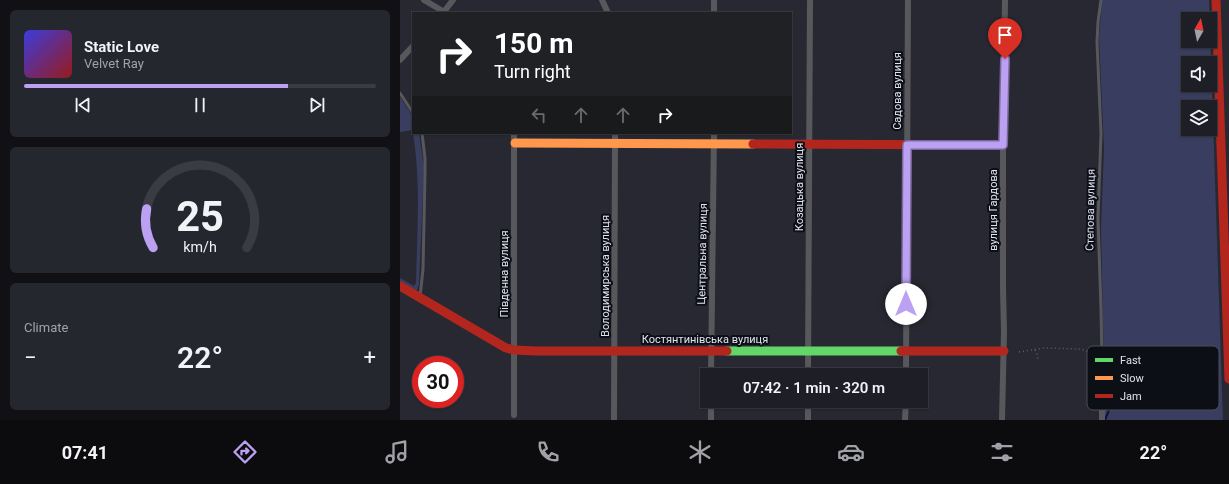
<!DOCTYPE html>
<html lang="en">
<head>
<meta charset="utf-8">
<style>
	:root { --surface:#1d1e26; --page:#25272e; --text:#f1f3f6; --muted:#a0a2a7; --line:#3b3c43; --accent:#bca0f2 }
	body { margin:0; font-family:Roboto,sans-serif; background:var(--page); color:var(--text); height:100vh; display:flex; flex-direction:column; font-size:15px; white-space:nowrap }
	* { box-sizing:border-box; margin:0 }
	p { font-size:13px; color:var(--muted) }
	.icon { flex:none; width:22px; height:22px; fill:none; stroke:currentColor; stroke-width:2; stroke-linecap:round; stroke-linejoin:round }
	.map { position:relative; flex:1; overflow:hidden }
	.sheet { display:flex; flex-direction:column; gap:10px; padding:10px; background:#101015; width:400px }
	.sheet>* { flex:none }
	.guide { position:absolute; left:12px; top:12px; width:380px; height:122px; border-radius:0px; box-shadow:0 1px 3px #0004,0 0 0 1px var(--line); background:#202124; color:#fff; overflow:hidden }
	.needle { width:26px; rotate:9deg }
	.buttons { position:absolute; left:781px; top:12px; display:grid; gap:8px }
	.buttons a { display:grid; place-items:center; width:36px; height:36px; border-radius:0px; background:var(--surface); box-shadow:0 1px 3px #0004,0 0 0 1px var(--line); font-size:20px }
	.speed { position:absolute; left:12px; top:356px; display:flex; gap:8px; font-size:20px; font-weight:700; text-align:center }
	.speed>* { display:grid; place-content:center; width:52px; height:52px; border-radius:50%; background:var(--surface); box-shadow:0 1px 3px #0004,0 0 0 1px var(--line); line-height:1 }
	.speed .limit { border:6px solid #d22; background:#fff; color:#111 }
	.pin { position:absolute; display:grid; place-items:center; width:34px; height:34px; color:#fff; margin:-41px -17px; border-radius:50% 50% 50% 0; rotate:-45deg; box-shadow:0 0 4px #0007 }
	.pin .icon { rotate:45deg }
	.me { position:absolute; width:44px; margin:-22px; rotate:0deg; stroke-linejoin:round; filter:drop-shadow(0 0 3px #0008) }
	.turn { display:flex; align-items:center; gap:14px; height:84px; padding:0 16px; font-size:18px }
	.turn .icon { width:52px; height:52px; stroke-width:2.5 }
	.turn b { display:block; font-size:28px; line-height:34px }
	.lanes { display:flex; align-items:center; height:38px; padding:0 16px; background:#0003; justify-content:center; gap:20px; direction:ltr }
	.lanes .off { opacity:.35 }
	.big { font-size:30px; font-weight:600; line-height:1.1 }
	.sheet .tile { flex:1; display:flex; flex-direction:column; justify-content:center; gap:6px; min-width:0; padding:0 14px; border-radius:6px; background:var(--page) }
	.sheet .dial { align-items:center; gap:0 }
	.dial svg { height:104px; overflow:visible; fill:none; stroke:var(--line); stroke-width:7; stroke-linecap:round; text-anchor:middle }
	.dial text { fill:var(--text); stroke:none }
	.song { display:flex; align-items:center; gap:12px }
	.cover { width:48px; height:48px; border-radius:6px; background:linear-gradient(135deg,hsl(240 70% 55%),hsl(0 70% 35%)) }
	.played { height:4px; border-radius:2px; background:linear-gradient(90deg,var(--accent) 75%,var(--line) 75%) }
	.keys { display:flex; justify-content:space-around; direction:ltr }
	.heat { display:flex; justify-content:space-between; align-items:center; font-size:22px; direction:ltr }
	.trip { position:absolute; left:300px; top:368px; width:228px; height:40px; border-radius:0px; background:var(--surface); box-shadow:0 1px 3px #0004,0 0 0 1px var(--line); font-weight:600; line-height:40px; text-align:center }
	.tabs { display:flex; height:64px; justify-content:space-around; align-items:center; background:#0c0c0f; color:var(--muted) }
	.tabs .icon { width:28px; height:28px }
	.tabs .selected { color:var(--accent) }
	.tabs b { font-size:18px; color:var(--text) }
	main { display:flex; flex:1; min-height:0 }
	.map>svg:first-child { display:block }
</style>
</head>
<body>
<main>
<section class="sheet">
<div class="tile">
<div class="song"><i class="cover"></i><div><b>Static Love</b><p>Velvet Ray</p></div></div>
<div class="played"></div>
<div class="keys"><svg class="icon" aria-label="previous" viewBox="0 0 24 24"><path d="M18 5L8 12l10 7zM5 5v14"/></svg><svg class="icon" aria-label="pause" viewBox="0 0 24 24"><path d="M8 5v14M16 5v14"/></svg><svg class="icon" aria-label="next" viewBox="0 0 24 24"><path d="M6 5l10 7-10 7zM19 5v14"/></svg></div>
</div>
<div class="tile dial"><svg viewBox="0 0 100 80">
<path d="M14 69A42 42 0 1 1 86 69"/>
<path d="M14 69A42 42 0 0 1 9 39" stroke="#bca0f2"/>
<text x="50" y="56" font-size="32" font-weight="700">25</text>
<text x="50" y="72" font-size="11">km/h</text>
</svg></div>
<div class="tile"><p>Climate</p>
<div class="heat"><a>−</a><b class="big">22°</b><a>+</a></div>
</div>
</section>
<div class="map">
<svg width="829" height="420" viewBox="0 0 829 420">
	<rect width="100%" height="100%" fill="#272832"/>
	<path fill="#393d60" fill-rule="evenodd" d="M 702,0 L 809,0 L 810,19 L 788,19 L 788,41 L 810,41 L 810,30 L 823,420 L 705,420 L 701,227 L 704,149 L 699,37 ZM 788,63 L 810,63 L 810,85 L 788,85 ZM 788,107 L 810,107 L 810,129 L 788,129 Z
		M 0,97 L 13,117 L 13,130 L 0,132 Z
		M 13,133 L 19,133 L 24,167 L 19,285 L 17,290 L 13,290 L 0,282 L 0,278 L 14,286 L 16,283 C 17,233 21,182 13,133 Z"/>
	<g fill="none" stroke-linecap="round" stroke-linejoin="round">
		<path stroke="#111134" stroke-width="2" d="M 705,420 L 712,403 L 717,397 L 742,392"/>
		<path stroke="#616166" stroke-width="1.5" stroke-dasharray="1 3" stroke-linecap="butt" d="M 635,350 L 637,354 L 638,360
			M 619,352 L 645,348 L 678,349 L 684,350 L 696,358"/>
		<path stroke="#58585c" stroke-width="3" d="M 701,0 L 698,22 L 697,42 L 701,133 L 698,218 L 701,309 L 702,359
			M 0,93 L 13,113
			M 20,297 L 23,269 L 25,173 L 25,159 L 22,133"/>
		<path stroke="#58585c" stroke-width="6" d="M 24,0 L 46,13
			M 202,0 L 208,13
			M 43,13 L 53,0
			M 314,13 L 314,0
			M 0,60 L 13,46
			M 702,359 L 702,420
			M 311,375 L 314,133
			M 408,375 L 410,0
			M 506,375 L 508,0
			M 408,401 L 408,420
			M 114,415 L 114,133
			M 214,420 L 215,133
			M 311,420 L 311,401
			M 505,420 L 506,401
			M 602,420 L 604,331 L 603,289 L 603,145 L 605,0"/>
		<path stroke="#63d668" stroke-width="9" d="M 327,351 L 501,351"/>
		<path stroke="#ff974d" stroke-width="9" d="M 115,143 L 353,144"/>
		<path stroke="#b3261e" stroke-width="9" d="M 816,0 L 829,379
			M 353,144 L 603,145
			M 0,286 L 106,348 L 114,350 L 136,351 L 327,351
			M 501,351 L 604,351"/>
	</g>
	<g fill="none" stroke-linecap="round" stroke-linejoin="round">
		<g stroke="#7a689d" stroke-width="10">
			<path id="route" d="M 506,304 L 507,145 L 603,145 L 605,59"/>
		</g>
		<use href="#route" stroke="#bca0f2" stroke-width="7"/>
	</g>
	<g text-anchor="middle" stroke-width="4" stroke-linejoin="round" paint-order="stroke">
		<g font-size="11" fill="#e0e2ef" stroke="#0d0f17">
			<text transform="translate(497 91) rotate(-90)" y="4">Садова вулиця</text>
			<text transform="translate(399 187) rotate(-90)" y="4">Козацька вулиця</text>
			<text transform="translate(593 210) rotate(-90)" y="4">вулиця Гардова</text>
			<text transform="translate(690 210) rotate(-89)" y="4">Степова вулиця</text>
			<text transform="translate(302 254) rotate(-89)" y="4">Центральна вулиця</text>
			<text transform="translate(104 274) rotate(-90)" y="4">Південна вулиця</text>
			<text transform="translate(205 276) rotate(-90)" y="4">Володимирська вулиця</text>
			<text x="305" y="343">Костянтинівська вулиця</text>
		</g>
	</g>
	<rect x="687" y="346" width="132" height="64" rx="6" fill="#0d0f17" stroke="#4c4e58" stroke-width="1"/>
	<rect x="695" y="358" width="18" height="4" fill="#63d668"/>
	<rect x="695" y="376" width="18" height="4" fill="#ff974d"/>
	<rect x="695" y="394" width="18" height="4" fill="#b3261e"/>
	<g font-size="11" fill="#e0e2ef">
		<text x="720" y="364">Fast</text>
		<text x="720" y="382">Slow</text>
		<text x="720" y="400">Jam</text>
	</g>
</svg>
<div class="buttons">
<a><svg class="needle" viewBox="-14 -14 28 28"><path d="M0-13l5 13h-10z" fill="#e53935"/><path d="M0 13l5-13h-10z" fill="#a0a2a7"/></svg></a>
<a><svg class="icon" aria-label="sound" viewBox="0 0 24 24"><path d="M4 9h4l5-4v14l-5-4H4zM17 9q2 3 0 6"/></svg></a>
<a><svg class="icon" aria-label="layers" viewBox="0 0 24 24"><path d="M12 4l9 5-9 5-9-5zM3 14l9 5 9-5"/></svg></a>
</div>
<div class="speed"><div class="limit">30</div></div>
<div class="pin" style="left:605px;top:59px;background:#d93025"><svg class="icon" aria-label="arrive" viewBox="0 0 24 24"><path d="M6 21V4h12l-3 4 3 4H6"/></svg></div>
<svg class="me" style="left:506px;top:304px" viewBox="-20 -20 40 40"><circle r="19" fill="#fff"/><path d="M0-13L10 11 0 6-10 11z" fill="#bca0f2"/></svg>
<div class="trip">07:42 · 1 min · 320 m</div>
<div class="guide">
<div class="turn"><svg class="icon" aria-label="right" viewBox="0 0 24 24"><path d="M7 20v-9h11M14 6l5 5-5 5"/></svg><div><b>150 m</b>Turn right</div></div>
<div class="lanes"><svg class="icon off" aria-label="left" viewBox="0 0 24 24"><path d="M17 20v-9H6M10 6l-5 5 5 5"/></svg><svg class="icon off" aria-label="ahead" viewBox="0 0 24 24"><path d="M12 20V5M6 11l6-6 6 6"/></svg><svg class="icon off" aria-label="ahead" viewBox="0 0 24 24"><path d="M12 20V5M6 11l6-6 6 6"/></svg><svg class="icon" aria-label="right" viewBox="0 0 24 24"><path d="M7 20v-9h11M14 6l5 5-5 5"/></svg></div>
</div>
</div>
</main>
<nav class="tabs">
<b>07:41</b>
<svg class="icon selected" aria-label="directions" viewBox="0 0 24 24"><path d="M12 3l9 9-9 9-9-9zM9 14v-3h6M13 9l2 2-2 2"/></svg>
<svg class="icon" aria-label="music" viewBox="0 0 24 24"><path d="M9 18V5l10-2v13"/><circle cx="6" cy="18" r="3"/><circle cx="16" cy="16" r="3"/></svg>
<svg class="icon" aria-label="phone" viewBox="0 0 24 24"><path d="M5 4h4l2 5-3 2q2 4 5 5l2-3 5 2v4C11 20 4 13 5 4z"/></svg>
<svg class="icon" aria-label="climate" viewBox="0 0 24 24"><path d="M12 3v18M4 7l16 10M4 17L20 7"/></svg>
<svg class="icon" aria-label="car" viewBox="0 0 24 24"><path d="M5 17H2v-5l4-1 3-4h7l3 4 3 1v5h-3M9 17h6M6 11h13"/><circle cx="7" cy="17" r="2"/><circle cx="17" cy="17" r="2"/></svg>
<svg class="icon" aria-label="filters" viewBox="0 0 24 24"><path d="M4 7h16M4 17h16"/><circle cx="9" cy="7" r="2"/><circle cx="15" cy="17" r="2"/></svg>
<b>22°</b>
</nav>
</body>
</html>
